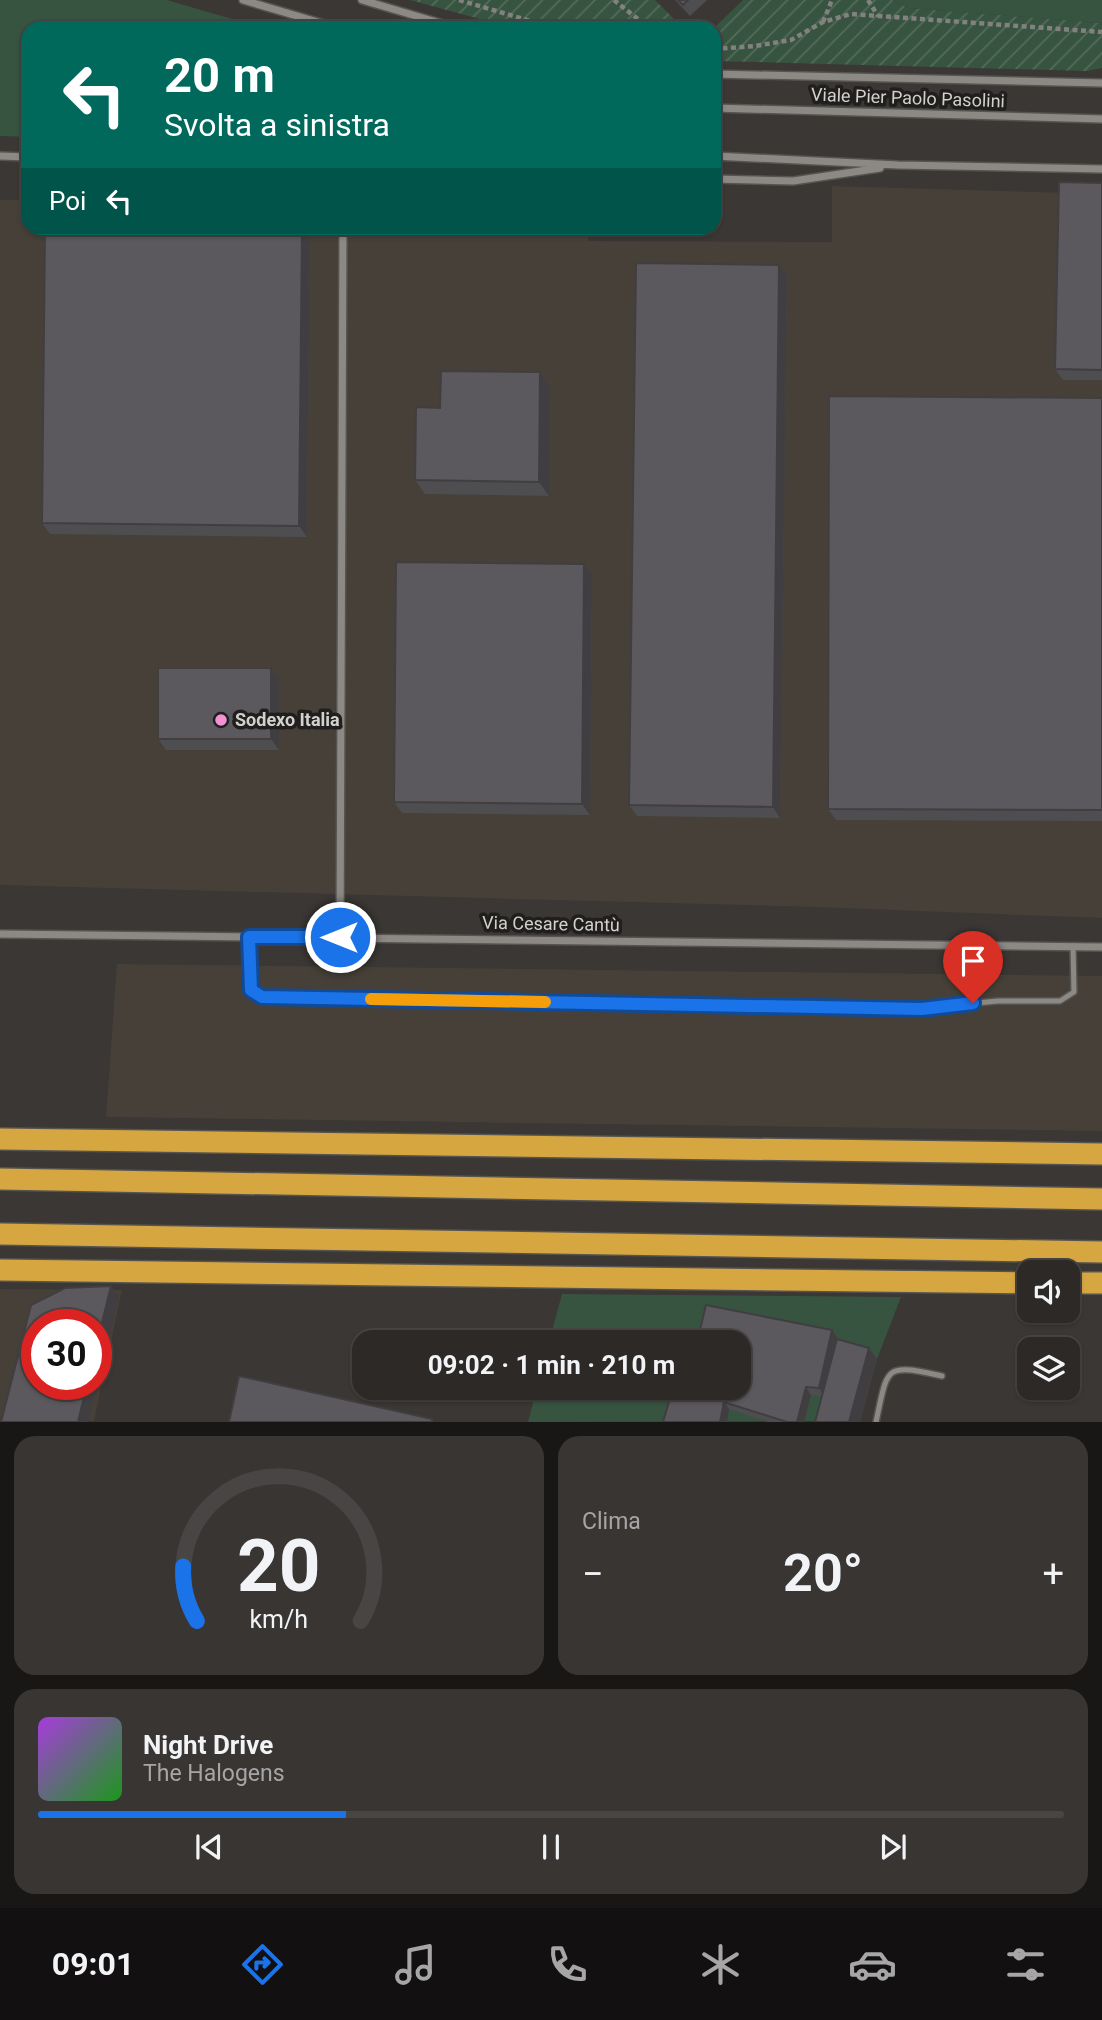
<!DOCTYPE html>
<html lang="it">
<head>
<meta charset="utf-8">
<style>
	:root { --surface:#2c2927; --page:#383533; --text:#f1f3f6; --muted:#a6a6a7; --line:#484544; --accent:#1a73e8 }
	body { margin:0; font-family:Roboto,sans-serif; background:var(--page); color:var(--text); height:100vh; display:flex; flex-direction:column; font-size:26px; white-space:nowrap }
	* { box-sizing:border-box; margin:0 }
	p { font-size:23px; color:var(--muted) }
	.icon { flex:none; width:38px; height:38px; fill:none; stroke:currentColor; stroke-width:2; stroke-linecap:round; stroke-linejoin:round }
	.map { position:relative; height:1422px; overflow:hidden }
	.drawer { display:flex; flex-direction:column; gap:14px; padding:14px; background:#181715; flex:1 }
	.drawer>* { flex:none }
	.top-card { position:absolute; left:21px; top:21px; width:700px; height:214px; border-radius:21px; box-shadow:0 2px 5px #0004,0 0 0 2px var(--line); background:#00695c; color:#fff; overflow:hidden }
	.tools { position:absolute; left:1017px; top:1260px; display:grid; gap:14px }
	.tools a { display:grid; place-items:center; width:63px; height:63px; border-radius:14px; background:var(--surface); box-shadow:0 2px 5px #0004,0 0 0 2px var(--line); font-size:35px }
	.speed { position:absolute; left:21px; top:1309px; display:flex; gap:14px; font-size:35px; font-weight:700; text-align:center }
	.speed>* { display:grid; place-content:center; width:91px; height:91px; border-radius:50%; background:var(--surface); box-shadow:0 2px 5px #0004,0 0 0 2px var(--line); line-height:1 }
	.speed .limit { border:10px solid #d22; background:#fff; color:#111 }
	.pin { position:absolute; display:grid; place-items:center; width:60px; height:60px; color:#fff; margin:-72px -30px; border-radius:50% 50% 50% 0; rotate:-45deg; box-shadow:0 0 7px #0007 }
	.pin .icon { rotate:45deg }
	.me { position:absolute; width:77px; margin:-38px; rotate:270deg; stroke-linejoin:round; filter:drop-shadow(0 0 5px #0008) }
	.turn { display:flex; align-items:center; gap:24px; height:147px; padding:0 28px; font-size:32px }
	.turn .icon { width:91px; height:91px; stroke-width:2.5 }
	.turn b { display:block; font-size:49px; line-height:60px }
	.then { display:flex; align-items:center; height:66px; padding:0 28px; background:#0003; gap:14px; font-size:26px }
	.big { font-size:52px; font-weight:700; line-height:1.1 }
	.drawer .widget { flex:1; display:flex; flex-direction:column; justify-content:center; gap:10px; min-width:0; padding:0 24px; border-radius:21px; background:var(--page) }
	.drawer .dial { align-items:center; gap:0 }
	.dial svg { height:182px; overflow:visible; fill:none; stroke:var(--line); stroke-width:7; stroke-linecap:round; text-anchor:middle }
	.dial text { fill:var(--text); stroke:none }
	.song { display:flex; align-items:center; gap:21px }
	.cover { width:84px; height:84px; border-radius:10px; background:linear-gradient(135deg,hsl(280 70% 55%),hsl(120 70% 35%)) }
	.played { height:7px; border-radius:4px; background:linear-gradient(90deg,var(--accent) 30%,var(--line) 30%) }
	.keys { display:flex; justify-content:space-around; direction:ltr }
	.heat { display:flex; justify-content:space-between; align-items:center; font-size:38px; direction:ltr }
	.drawer .tiles { flex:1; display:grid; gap:14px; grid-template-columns:1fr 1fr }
	.widget:last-child { grid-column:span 2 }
	.trip { position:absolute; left:352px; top:1330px; width:399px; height:70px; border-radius:21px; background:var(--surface); box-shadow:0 2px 5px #0004,0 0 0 2px var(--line); font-weight:700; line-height:70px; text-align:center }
	.menu { display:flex; height:112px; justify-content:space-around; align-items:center; background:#121010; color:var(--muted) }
	.menu .icon { width:49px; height:49px }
	.menu .on { color:var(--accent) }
	.menu b { font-size:32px; color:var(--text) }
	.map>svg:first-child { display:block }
</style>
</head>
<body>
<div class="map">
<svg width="1102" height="1422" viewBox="0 0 1102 1422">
	<defs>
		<pattern id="garden-furrows" width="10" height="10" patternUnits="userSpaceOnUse" patternTransform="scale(1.75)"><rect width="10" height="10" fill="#375440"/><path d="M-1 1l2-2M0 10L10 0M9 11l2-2" fill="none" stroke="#536c5a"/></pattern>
	</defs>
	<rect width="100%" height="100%" fill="#3a3734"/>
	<path fill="#464038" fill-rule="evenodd" d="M 832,186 L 1102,194 L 1102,918 L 815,907 L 0,885 L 0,200 L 28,200 L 28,228 L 588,228 L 588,241 L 832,242 Z
		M 117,964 L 1102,976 L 1102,1131 L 106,1117 Z
		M 0,1289 L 122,1290 L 94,1421 L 0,1422 ZM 37,1325 L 96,1325 L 96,1384 L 37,1384 Z"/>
	<path fill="#375440" d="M 0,0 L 167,0 L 263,28 L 28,28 L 28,137 L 0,136 Z
		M 892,0 L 1102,0 L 1102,23 L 908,8 Z
		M 562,1294 L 901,1297 L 877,1359 L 845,1350 L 826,1421 L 528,1422 L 537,1388 L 738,1388 L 738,1342 L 549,1342 Z"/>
	<path fill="url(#garden-furrows)" d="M 410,0 L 655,0 L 680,25 L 716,26 L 743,0 L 892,0 L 908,8 L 1102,23 L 1102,68 L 1087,71 L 714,61 L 714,28 L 513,28 Z"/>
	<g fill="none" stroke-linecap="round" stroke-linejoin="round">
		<g stroke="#565451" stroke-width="8">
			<path id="service" d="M 249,937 L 251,990 L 262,997 L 922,1008 L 998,1001 L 1060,1001 L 1074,992 L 1073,946
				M 876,1422 C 888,1366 884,1363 942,1376"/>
		</g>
		<g stroke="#565451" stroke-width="10">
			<path id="minor" d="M 243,0 L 338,28
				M 362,0 L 457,28
				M 714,74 L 1102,83
				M 714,108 L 1102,119
				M 0,156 L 28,157
				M 714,156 L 898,165 L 1102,169
				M 714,179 L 793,181 L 880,168
				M 0,934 L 1102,947
				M 340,938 L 343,228"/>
		</g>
		<g stroke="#565451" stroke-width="24">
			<path id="motorway" d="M 0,1139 L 1102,1154
				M 0,1179 L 1102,1199
				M 0,1234 L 1102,1252
				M 0,1270 L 1029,1283
				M 1068,1283 L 1102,1283"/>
		</g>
		<path stroke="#83817e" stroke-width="4.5" stroke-dasharray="5 3.5" stroke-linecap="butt" d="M 459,0 L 527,20 L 568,28
			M 614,0 L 649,28
			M 868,0 L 878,16
			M 823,22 L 832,0
			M 714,49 L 755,46 L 791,40 L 823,22 L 851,14 L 1102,32"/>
		<use href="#service" stroke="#8c8985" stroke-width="5"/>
		<use href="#minor" stroke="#8c8985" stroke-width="7"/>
		<use href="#motorway" stroke="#d6a641" stroke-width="21"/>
	</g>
	<path fill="#4e4d50" d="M 675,0 L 707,0 L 690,16 Z
		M 1102,183 L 1102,380 L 1063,380 L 1055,369 Z
		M 310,234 L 307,537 L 50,534 L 42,523 Z
		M 787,276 L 780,818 L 637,816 L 629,805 Z
		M 540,372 L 550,387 L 549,496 L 425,494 L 415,480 L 440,408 Z
		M 1102,398 L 1102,821 L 836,820 L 828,809 Z
		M 584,564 L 592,575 L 590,815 L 402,813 L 394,802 Z
		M 279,679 L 279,750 L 166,750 L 158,739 Z
		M 832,1330 L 837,1337 L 837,1339 L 869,1348 L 877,1359 L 860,1422 L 815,1422 L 822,1396 L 811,1395 L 804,1422 L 768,1422 L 729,1409 L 727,1422 L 663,1422 L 724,1402 Z"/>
	<path fill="#403e41" d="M 302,228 L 305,228 L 310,234 L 307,537 L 299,526 Z
		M 779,265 L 787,276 L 780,818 L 773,807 Z
		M 540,372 L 550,387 L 549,496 L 539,482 Z
		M 584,564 L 592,575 L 590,815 L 582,804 Z
		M 271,668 L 279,679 L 279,750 L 271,739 Z
		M 111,1286 L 119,1297 L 88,1422 L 78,1422 L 87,1384 L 96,1384 L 96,1347 Z
		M 832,1330 L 837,1337 L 824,1396 L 819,1388 Z
		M 869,1348 L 877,1359 L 860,1422 L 849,1422 Z
		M 806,1387 L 811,1395 L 804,1422 L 797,1422 Z
		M 724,1402 L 729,1409 L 727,1422 L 720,1422 Z"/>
	<path fill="#5b595d" stroke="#403e41" stroke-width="2" d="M 678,0 L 688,0 L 683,5 Z
		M 1059,182 L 1102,183 L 1102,370 L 1055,369 Z
		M 45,228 L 302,228 L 299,526 L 42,523 Z
		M 636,263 L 779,265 L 773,807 L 629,805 Z
		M 441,371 L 540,372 L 539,482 L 415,480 L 416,407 L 440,408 Z
		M 829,396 L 1102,398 L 1102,810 L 828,809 Z
		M 396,562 L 584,564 L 582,804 L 394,802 Z
		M 158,668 L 271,668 L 271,739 L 158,739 Z
		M 111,1286 L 96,1347 L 96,1325 L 37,1325 L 37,1384 L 87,1384 L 78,1422 L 1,1422 L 31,1305 L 65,1288 Z
		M 706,1305 L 832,1330 L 819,1388 L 806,1387 L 797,1422 L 787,1422 L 724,1402 L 720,1422 L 663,1422 L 673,1388 L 678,1388 L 724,1402 L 728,1388 L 738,1388 L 738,1342 L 697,1342 Z
		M 837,1339 L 869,1348 L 849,1422 L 815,1422 Z
		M 239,1376 L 432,1419 L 432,1422 L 229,1422 Z"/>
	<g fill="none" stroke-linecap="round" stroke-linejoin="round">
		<g stroke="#114b97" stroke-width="18">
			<path id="route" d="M 340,937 L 249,937 L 251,990 L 262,997 L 922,1009 L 973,1003"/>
		</g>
		<use href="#route" stroke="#1a73e8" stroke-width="12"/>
		<path stroke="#f59e0b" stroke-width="12" d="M 371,999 L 545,1002"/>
	</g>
	<circle fill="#f391d5" stroke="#201f1d" stroke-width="2.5" cx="221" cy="720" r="7"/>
	<g text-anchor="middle" stroke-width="7" stroke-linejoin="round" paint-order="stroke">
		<g font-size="18" fill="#d2d1ce" stroke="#201f1d">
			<text transform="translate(908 98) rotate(2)" y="6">Viale Pier Paolo Pasolini</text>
			<text transform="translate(551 924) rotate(1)" y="6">Via Cesare Cantù</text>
		</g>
		<g font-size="18" font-weight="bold" fill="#d2d1ce" stroke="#201f1d" text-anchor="start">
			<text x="235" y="726">Sodexo Italia</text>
		</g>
	</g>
</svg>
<div class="tools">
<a><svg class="icon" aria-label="sound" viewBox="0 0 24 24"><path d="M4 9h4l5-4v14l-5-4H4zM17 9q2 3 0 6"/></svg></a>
<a><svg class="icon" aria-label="layers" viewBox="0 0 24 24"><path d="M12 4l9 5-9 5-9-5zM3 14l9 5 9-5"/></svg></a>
</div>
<div class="speed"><div class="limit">30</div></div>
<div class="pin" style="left:973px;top:1003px;background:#d93025"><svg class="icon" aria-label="arrive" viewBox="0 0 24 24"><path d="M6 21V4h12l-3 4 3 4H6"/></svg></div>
<svg class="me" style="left:340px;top:937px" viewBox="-20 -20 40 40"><circle r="17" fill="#1a73e8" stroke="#fff" stroke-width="3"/><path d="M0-11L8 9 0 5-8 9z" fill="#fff"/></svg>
<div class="trip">09:02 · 1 min · 210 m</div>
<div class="top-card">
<div class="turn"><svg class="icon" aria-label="left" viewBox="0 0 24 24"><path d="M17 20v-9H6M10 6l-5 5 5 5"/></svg><div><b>20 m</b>Svolta a sinistra</div></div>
<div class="then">Poi<svg class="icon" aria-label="left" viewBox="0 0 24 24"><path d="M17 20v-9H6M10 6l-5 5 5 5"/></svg></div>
</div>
</div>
<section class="drawer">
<div class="tiles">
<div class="widget dial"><svg viewBox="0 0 100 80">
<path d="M14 69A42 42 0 1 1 86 69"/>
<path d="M14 69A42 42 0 0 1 8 45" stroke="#1a73e8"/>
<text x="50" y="56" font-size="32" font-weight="700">20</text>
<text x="50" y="72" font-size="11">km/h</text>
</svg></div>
<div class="widget"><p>Clima</p>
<div class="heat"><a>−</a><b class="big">20°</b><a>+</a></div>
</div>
<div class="widget">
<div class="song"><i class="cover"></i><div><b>Night Drive</b><p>The Halogens</p></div></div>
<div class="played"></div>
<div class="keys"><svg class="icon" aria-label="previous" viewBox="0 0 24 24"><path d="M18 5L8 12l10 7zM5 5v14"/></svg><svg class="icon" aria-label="pause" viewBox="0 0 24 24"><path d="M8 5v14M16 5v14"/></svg><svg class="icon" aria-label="next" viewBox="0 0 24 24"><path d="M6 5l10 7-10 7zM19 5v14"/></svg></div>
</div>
</div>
</section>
<nav class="menu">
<b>09:01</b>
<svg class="icon on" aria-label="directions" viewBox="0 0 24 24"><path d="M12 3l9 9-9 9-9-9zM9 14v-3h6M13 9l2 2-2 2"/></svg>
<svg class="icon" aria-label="music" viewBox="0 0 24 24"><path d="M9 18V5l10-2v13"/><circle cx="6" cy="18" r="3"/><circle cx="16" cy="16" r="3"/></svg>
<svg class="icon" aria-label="phone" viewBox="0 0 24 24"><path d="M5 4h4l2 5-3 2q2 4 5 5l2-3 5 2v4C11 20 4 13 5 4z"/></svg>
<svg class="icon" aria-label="climate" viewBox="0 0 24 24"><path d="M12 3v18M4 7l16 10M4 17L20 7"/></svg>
<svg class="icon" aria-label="car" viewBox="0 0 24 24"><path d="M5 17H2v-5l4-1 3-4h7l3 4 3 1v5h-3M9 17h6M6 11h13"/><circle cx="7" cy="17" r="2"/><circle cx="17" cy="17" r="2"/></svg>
<svg class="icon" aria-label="filters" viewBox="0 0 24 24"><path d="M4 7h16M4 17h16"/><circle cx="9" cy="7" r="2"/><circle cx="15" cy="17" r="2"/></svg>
</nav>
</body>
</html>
